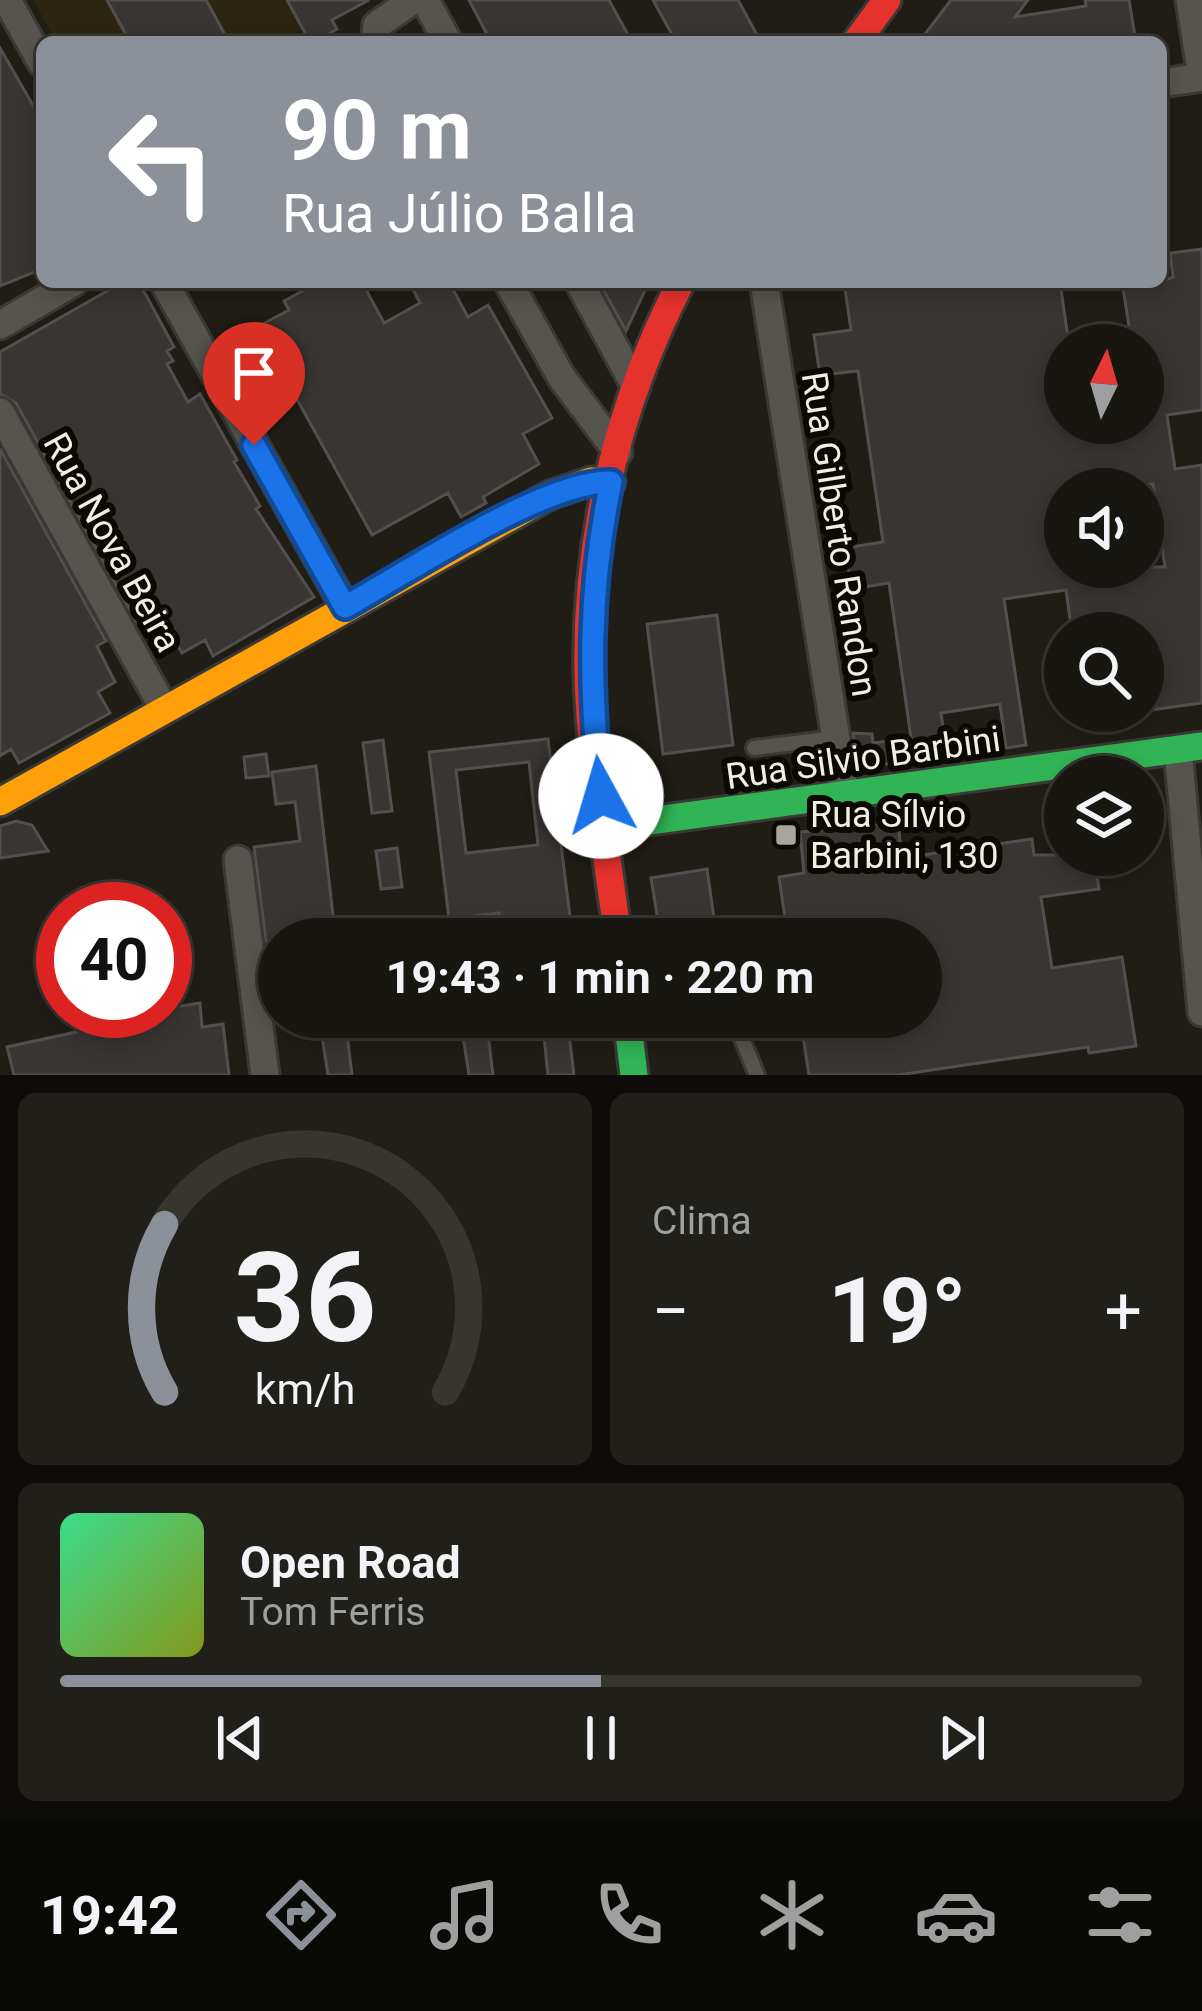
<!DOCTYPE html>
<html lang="pt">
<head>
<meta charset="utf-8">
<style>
	:root { --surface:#171610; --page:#201f19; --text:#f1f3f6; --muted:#9e9f9f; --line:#363530; --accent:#8c9099 }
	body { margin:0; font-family:Roboto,sans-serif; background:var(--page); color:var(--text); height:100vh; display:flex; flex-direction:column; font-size:45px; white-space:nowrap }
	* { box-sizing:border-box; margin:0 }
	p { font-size:39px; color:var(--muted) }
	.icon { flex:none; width:66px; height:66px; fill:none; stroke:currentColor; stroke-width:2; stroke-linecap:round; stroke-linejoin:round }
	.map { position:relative; height:1075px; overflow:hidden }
	.details { display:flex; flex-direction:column; gap:18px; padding:18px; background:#0d0c09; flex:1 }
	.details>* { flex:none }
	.top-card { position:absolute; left:36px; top:36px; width:1131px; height:252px; border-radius:18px; box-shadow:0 6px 18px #0003,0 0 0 3px var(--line); background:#8c9099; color:#fff; overflow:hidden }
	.needle { width:78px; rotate:5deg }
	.tools { position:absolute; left:1044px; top:324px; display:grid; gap:24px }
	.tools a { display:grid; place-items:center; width:120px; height:120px; border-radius:50%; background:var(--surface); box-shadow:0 6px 18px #0003,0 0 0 3px var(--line); font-size:60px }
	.speed { position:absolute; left:36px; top:882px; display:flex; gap:24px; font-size:60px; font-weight:700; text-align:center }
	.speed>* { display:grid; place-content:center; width:156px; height:156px; border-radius:50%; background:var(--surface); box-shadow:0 6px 18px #0003,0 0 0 3px var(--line); line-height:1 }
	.speed .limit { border:18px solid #d22; background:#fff; color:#111 }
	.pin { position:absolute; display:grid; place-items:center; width:102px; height:102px; color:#fff; margin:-123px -51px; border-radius:50% 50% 50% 0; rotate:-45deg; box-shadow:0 0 12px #0007 }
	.pin .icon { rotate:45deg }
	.me { position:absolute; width:132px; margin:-66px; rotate:354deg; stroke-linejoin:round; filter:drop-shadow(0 0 9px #0008) }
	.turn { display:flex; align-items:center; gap:42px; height:252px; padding:0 48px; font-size:54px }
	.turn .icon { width:156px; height:156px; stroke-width:2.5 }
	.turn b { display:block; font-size:84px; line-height:102px }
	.big { font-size:90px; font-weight:700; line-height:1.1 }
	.details .card { flex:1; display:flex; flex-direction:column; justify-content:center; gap:18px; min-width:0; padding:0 42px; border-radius:18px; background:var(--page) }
	.details .dial { align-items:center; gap:0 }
	.dial svg { height:312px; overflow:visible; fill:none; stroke:var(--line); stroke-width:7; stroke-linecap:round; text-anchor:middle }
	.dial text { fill:var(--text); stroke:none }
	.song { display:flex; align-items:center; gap:36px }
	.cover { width:144px; height:144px; border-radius:18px; background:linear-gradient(135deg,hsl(150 70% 55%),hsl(70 70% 35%)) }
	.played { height:12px; border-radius:6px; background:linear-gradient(90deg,var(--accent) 50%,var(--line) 50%) }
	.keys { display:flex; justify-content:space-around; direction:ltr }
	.heat { display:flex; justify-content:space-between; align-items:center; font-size:66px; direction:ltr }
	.details .tiles { flex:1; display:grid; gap:18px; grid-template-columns:1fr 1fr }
	.card:last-child { grid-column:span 2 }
	.trip { position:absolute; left:258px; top:918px; width:684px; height:120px; border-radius:60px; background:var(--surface); box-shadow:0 6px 18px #0003,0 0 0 3px var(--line); font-weight:700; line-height:120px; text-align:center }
	.tab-bar { display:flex; height:192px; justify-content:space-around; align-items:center; background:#090906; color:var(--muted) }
	.tab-bar .icon { width:84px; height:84px }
	.tab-bar .selected { color:var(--accent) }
	.tab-bar b { font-size:54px; color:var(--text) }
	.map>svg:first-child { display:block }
</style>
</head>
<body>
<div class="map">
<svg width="1202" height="1075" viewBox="0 0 1202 1075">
	<rect width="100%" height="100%" fill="#1f1d15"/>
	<path fill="#2b2512" d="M 33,0 L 354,0 L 278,42 L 56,42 Z"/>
	<path fill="#383533" stroke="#524f4e" stroke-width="3" fill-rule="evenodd" d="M 107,0 L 206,0 L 229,42 L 130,42 Z
		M 287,0 L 369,0 L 332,20 L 337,29 L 329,34 L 334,42 L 310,42 Z
		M 469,0 L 609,0 L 632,42 L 491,42 Z
		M 653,0 L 738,0 L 761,42 L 676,42 Z
		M 951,0 L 1028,0 L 1015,17 L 1086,6 L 1085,0 L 1129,0 L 1136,42 L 919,42 Z
		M 0,48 L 42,121 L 42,269 L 0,286 Z
		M 1202,249 L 1202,410 L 1167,415 L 1175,469 L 1202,465 L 1202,703 L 1143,711 L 1143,633 L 1072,633 L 1066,590 L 1004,599 L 1026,745 L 1006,748 L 1000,704 L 941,713 L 946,749 L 938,750 L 935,758 L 868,766 L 867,755 L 857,756 L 853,733 L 872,734 L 873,743 L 911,738 L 889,583 L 852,589 L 845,548 L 883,542 L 858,371 L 820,375 L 814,335 L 851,330 L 844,282 L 1060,282 L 1069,345 L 1065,423 L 1143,423 L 1143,345 L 1132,345 L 1122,282 L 1161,282 L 1173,277 L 1170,253 ZM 1153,484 L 1165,567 L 1065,567 L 1065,489 Z
		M 123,282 L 138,282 L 147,297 L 174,347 L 167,351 L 173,361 L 167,364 L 188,402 L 200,394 L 237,460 L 234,462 L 260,506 L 256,509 L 314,597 L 213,656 L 205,640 L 182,653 L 167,628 L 154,636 L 144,619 L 137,623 L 16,403 L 0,394 L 0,352 Z
		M 319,282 L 362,282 L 384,323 L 420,303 L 409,282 L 449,282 L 468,317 L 488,305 L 552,418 L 523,434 L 539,464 L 483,497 L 486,503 L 461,517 L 448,493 L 372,535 L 257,327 L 289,310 L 284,301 Z
		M 599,282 L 649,282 L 626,331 Z
		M 0,449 L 106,641 L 97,646 L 115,682 L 98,692 L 110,713 L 19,763 L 11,749 L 0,756 Z
		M 717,615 L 733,745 L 663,754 L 647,624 Z
		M 548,739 L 571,925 L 501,933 L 499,913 L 449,919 L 429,752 ZM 529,762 L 538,845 L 466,853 L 456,770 Z
		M 383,740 L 392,811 L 372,813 L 363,743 Z
		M 266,754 L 269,776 L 246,778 L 244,757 Z
		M 316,766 L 335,933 L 266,942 L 254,847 L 300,841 L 295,802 L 276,804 L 272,772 Z
		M 16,821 L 32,825 L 48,851 L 0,858 L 0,826 Z
		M 898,823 L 902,858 L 1032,839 L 1034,855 L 1094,855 L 1099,889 L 1041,897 L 1052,968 L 1122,957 L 1136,1046 L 1089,1053 L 1088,1047 L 898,1075 L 809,1075 L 800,1017 L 921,1017 L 921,939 L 788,939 L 779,877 L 804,873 L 800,832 Z
		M 397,848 L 402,887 L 381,889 L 376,851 Z
		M 707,869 L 717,939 L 661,939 L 651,878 Z
		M 200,1003 L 202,1027 L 223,1024 L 229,1075 L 14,1075 L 7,1047 L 76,1032 L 74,1023 Z
		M 319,1017 L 345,1017 L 352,1075 L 328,1075 Z
		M 460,1017 L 486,1017 L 493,1075 L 469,1075 Z
		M 542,1017 L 567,1017 L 574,1075 L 548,1075 Z"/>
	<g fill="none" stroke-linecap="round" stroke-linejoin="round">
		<g stroke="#3b3933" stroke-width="20">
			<path id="lane" d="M 754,748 L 835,738
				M 733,1017 L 757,1075"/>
		</g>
		<g stroke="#3b3933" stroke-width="33">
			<path id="street" d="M 7,0 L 42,63
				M 425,0 L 448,42
				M 375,42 L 377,25 L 413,0
				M 1161,83 L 1202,77 L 1190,0
				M 164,282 L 345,607
				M 508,282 L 562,378 L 618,452
				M 579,282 L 636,387
				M 764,282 L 845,796
				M 0,325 L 74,282
				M 0,412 L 163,707
				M 1178,750 L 1202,1012
				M 238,860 L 265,1075"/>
		</g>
		<g stroke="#3b3933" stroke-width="33">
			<path id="fast" d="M 605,827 L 1202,746
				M 627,1017 L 634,1075"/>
		</g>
		<g stroke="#3b3933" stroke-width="33">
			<path id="slow" d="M 0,802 L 550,495 L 591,481 L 611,482"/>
		</g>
		<g stroke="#3b3933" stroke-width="33">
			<path id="jam" d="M 856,42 L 887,0
				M 618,939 C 607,851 590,762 588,673 C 585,538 619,402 681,282"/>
		</g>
		<use href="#lane" stroke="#56544e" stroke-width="14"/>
		<use href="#street" stroke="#56544e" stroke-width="27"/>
		<use href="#fast" stroke="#30b455" stroke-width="27"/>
		<use href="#slow" stroke="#ff9f0a" stroke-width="27"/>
		<use href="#jam" stroke="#e5322d" stroke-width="27"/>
	</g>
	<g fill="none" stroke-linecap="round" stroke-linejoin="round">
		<g stroke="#114b97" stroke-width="30">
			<path id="route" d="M 254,445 L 345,607 C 407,573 545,480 611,482 C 588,589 589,688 601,796"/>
		</g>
		<use href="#route" stroke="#1a73e8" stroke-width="21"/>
	</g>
	<rect fill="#a8a59c" stroke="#0b0904" stroke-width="4.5" x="774" y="823" width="24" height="24" rx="6"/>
	<g text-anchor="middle" stroke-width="12" stroke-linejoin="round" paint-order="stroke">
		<g font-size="36" fill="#f1eee5" stroke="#0b0904">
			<text transform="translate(840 534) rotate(81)" y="13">Rua Gilberto Randon</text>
			<text transform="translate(113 542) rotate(61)" y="13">Rua Nova Beira</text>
			<text transform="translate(863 757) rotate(-8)" y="13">Rua Silvio Barbini</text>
		</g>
		<g font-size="36" fill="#f1eee5" stroke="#0b0904" text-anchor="start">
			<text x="810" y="827">Rua Sílvio<tspan x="810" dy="41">Barbini, 130</tspan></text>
		</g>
	</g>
</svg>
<div class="tools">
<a><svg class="needle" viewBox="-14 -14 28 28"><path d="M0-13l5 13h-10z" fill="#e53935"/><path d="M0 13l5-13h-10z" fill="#9e9f9f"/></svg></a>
<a><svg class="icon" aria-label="sound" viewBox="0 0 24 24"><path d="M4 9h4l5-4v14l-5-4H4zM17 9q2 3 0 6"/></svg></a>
<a><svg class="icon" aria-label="search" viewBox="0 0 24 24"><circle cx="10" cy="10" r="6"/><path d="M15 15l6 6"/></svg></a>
<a><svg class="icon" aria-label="layers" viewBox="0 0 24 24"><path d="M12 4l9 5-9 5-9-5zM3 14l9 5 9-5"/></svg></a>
</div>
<div class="speed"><div class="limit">40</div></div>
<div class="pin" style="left:254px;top:445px;background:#d93025"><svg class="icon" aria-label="arrive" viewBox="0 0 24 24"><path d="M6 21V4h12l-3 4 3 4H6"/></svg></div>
<svg class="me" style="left:601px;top:796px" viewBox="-20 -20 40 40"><circle r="19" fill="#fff"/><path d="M0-13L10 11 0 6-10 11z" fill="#1a73e8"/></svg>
<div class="trip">19:43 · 1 min · 220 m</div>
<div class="top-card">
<div class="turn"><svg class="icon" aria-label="left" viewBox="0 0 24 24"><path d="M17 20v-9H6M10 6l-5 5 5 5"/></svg><div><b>90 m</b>Rua Júlio Balla</div></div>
</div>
</div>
<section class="details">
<div class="tiles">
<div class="card dial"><svg viewBox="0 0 100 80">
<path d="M14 69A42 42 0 1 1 86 69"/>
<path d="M14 69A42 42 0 0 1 14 26" stroke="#8c9099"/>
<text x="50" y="56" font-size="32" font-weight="700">36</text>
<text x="50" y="72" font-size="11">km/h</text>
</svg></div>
<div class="card"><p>Clima</p>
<div class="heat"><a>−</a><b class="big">19°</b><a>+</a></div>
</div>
<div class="card">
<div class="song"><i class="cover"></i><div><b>Open Road</b><p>Tom Ferris</p></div></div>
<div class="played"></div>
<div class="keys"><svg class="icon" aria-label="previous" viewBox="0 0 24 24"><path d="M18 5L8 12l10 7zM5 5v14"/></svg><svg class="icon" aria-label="pause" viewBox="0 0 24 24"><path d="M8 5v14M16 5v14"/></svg><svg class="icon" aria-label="next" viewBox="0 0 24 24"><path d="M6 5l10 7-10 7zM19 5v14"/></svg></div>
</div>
</div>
</section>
<nav class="tab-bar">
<b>19:42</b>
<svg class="icon selected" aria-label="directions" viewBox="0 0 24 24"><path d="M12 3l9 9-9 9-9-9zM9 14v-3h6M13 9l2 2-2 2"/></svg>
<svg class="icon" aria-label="music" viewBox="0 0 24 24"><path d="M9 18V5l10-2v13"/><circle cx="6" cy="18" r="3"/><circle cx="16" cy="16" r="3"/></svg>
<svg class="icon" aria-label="phone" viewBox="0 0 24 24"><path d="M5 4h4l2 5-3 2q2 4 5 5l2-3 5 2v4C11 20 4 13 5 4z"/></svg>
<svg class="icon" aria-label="climate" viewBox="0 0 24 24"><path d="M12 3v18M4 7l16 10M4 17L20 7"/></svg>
<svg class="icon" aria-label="car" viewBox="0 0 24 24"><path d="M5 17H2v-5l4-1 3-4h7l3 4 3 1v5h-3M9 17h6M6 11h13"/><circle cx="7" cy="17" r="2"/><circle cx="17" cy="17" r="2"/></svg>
<svg class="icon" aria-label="filters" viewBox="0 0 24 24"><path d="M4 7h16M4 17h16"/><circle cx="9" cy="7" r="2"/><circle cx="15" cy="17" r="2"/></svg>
</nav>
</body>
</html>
